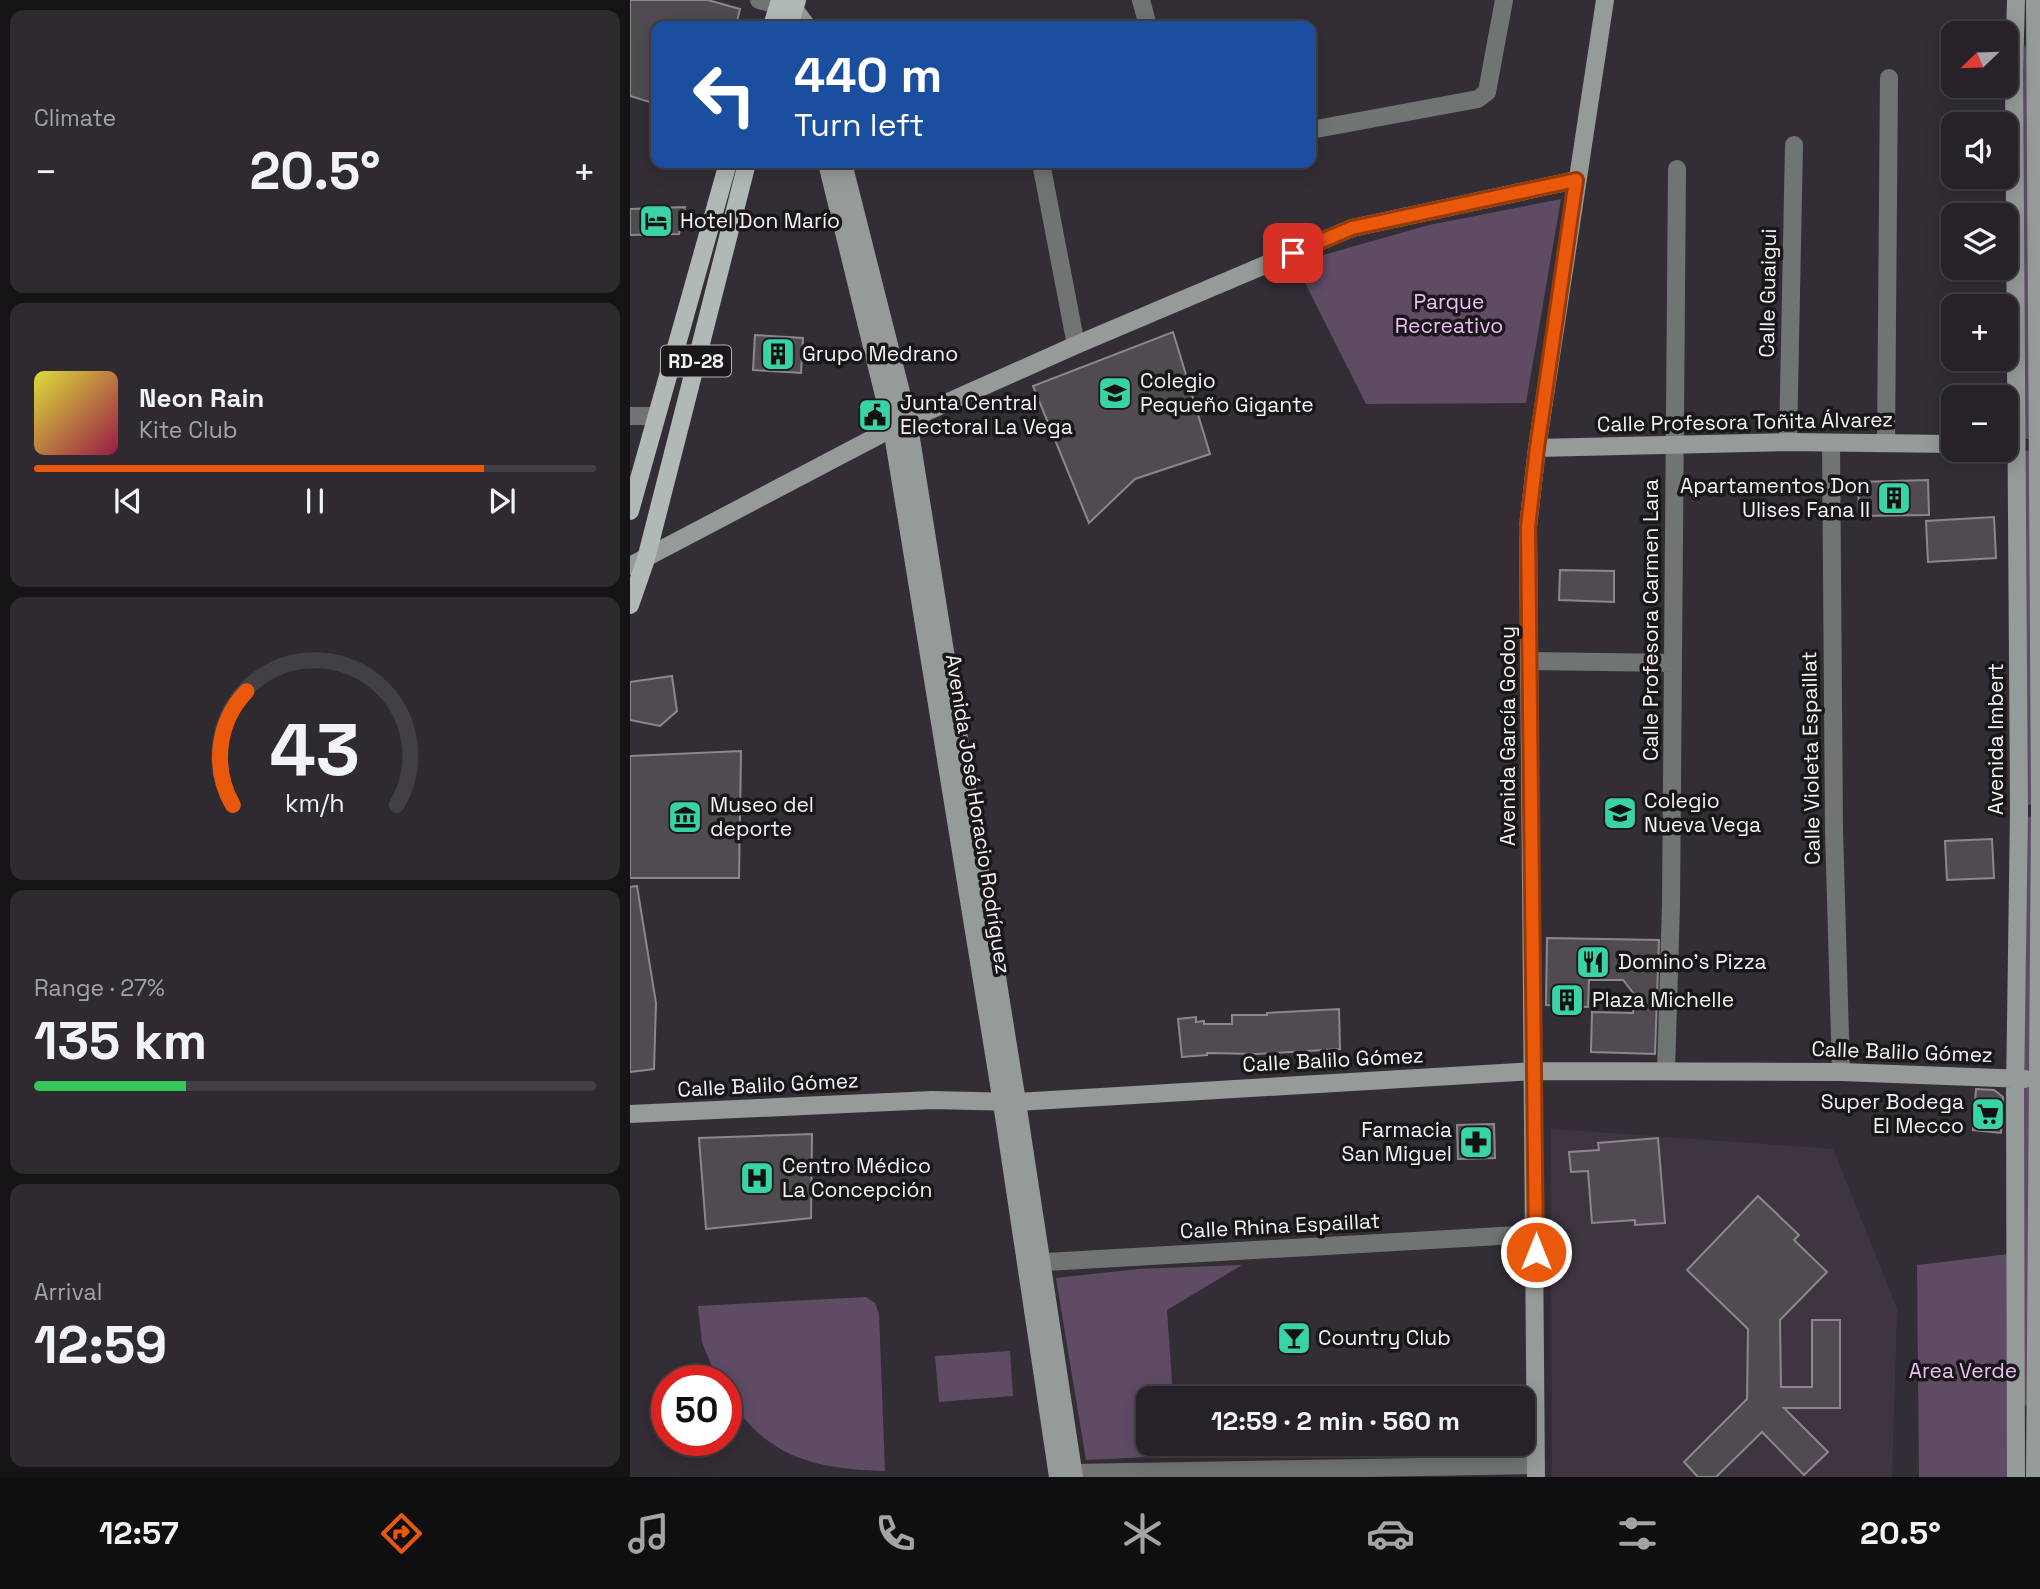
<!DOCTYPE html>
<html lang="en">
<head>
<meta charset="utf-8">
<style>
	:root { --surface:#262228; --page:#2e2a30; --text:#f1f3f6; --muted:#a4a4a8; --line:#423f45; --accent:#ea580c }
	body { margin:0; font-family:"Space Grotesk",sans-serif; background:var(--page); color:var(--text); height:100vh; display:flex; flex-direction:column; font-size:26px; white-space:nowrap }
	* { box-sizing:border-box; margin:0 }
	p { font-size:23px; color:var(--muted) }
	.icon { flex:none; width:38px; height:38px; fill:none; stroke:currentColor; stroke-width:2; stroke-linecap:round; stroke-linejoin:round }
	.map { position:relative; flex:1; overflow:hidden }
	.drawer { display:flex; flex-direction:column; gap:10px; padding:10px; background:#151316; width:630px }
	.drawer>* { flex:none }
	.banner { position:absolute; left:21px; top:21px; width:665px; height:147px; border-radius:14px; box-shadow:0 4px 18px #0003,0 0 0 2px var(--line); background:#1a4fa0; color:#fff; overflow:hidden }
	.needle { width:46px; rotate:247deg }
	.tools { position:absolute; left:1311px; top:21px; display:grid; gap:14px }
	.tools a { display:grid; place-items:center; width:77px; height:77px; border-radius:14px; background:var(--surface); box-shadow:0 4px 18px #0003,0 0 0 2px var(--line); font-size:35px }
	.speed { position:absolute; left:21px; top:1365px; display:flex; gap:14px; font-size:35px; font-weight:700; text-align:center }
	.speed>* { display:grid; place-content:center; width:91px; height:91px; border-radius:50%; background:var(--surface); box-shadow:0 4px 18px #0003,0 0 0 2px var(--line); line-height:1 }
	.speed .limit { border:10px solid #d22; background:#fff; color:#111 }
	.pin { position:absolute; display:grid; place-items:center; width:60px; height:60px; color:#fff; margin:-30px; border-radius:14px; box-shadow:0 4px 10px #0006 }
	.me { position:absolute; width:77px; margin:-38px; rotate:0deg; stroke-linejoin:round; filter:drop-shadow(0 0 5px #0008) }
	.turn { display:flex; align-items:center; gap:24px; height:147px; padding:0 28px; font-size:32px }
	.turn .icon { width:91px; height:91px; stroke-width:2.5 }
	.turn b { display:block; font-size:49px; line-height:60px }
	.big { font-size:52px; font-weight:700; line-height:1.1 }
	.drawer .card { flex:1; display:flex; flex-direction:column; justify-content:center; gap:10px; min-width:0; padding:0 24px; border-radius:14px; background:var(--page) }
	.drawer .dial { align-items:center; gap:0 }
	.dial svg { height:182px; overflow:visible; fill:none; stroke:var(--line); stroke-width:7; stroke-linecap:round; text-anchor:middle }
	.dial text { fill:var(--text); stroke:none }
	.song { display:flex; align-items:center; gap:21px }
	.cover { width:84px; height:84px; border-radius:10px; background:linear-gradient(135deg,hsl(60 70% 55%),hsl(340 70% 35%)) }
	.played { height:7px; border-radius:4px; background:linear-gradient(90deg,var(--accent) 80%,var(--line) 80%) }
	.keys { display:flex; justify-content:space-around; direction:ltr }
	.heat { display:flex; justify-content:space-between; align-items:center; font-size:38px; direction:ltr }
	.charge { height:10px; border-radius:5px; background:linear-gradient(90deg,#34c759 27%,var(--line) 0) }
	.trip { position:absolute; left:506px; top:1386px; width:399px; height:70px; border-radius:14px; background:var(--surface); box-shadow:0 4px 18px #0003,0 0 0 2px var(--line); font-weight:700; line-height:70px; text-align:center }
	.tab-bar { display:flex; height:112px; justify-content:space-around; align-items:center; background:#0f0e10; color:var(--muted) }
	.tab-bar .icon { width:49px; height:49px }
	.tab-bar .active { color:var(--accent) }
	.tab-bar b { font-size:32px; color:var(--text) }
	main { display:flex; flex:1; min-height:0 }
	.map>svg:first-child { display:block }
</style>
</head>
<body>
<main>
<section class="drawer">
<div class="card"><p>Climate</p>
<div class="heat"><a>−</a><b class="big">20.5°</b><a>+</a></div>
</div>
<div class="card">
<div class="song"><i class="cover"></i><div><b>Neon Rain</b><p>Kite Club</p></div></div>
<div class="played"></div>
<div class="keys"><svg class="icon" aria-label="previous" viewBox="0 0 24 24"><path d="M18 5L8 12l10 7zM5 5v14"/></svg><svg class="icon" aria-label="pause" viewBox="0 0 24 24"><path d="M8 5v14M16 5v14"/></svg><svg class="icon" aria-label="next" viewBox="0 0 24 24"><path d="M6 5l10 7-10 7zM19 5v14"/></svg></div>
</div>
<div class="card dial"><svg viewBox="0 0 100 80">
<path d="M14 69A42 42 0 1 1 86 69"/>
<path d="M14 69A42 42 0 0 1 20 19" stroke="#ea580c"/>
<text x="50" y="56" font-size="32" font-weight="700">43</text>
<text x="50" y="72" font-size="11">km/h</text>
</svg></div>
<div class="card"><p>Range · 27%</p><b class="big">135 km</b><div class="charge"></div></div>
<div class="card"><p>Arrival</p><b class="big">12:59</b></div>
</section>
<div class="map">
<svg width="1410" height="1477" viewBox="0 0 1410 1477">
	<rect width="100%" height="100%" fill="#332e35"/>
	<path fill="#3f3541" d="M 921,1129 L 1203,1149 L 1267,1309 L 1262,1477 L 922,1477 Z"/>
	<path fill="#604b65" d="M 1395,43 L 1401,81 L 1405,439 L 1392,439 L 1389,77 Z
		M 931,199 L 896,403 L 736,404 L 665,263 L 799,225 Z
		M 1403,450 L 1407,804 L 1394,805 L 1394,451 Z
		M 1406,816 L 1405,1071 L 1392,1072 L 1394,817 Z
		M 1391,1086 L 1403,1087 L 1402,1405 L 1389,1406 Z
		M 1379,1254 L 1377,1477 L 1289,1477 L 1287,1265 Z
		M 612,1265 L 537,1310 L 543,1396 L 548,1398 L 518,1398 L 518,1444 L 623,1444 L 626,1452 L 456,1460 L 426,1278 L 508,1269 Z
		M 236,1297 L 245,1303 L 249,1314 L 255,1471 C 200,1469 151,1463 114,1418 C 104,1405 96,1397 96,1381 L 88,1381 L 86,1377 L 72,1342 L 68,1306 Z
		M 380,1351 L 383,1396 L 309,1402 L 305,1356 Z"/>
	<path fill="#504a51" stroke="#8c868d" stroke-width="2" d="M 0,0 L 78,0 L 110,9 L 106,26 L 26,26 L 26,104 L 0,96 Z
		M 55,207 L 49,234 L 0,235 L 0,209 Z
		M 543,332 L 580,454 L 505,479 L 459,523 L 403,386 Z
		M 125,335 L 173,338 L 171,373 L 123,370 Z
		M 1298,480 L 1299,515 L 1229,516 L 1228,482 Z
		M 1364,517 L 1366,558 L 1298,562 L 1296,521 Z
		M 930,570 L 984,571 L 984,602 L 929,600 Z
		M 42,676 L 47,711 L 30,726 L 0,720 L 0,682 Z
		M 111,751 L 109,878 L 0,878 L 0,756 Z
		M 1362,839 L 1364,878 L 1317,880 L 1315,841 Z
		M 7,886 L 26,1003 L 24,1069 L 0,1072 L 0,887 Z
		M 917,938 L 1029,940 L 1025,1054 L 961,1052 L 962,1012 L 1003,1013 L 1004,994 L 993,980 L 959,980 L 958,1007 L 916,1005 Z
		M 709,1009 L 710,1049 L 627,1054 L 577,1053 L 577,1055 L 552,1057 L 548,1019 L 566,1017 L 566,1022 L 574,1021 L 574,1024 L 602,1024 L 602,1015 L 637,1015 L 637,1013 Z
		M 1346,1089 L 1364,1090 L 1373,1097 L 1371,1133 L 1343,1130 Z
		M 864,1124 L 865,1158 L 828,1159 L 827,1125 Z
		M 182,1134 L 181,1218 L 76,1229 L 69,1138 Z
		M 1028,1138 L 1035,1223 L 1005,1225 L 1005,1220 L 962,1223 L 958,1171 L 941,1172 L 939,1152 L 969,1150 L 968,1143 Z
		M 1128,1196 L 1169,1235 L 1164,1240 L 1197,1272 L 1150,1320 L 1151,1387 L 1182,1387 L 1182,1320 L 1210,1320 L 1210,1408 L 1154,1408 L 1198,1452 L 1174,1475 L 1132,1432 L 1086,1477 L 1068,1477 L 1054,1462 L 1117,1399 L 1118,1329 L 1057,1270 Z"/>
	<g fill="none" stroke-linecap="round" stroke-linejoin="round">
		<path stroke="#707573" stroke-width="18" d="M 129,0 L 148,5
			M 511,0 L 518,26
			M 681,130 L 848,99 L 857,92 L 874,0
			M 411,163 L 446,345
			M 0,416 L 26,416
			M 1158,442 L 1164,145
			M 1201,443 L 1204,830 L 1211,1072
			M 1256,443 L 1259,78
			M 900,661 L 1043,663
			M 1036,1071 L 1041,905 L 1047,169
			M 399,1263 L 906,1234
			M 444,1473 L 906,1465"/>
		<path stroke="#949b98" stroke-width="18" d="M 1405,0 L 1410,811 L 1405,1477
			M 151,6 L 164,9 L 177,26
			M 197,163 L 262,428 L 372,1103 L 428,1477
			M 213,163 L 278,420 L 387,1102 L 444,1477
			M 907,448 L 1158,442 L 1323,444
			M 0,566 L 278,420 L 446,345 L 722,228 L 946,180
			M 0,1114 L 302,1100 L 387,1102 L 905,1071 L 1211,1072 L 1395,1079
			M 906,1477 L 898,527 L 907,448 L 975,0
			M 1386,1477 L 1385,1093 L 1389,811 L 1384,72 L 1386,0"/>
		<path stroke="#b0b9b5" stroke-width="18" d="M 142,26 L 150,0
			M 159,26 L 167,0
			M 0,511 L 98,163
			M 0,605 L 16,559 L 117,163"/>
	</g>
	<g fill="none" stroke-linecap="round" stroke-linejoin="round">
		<g stroke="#983908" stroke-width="18">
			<path id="route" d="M 663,253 L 722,228 L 946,180 L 907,448 L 898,527 L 906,1252"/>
		</g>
		<use href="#route" stroke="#ea580c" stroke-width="12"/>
	</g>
	<defs>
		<g id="hotel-square" transform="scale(1.75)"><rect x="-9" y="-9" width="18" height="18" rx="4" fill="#39d4a5" stroke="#1a171a"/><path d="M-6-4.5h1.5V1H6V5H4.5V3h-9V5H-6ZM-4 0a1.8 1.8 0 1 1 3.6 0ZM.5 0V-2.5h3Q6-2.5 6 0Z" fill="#111"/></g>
		<g id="building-square" transform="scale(1.75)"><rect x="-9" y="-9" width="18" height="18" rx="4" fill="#39d4a5" stroke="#1a171a"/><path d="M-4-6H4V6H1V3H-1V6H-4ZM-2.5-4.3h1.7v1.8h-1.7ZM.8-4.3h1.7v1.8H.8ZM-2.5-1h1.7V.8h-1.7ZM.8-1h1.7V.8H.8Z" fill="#111"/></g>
		<g id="school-square" transform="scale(1.75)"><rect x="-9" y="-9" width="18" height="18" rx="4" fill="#39d4a5" stroke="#1a171a"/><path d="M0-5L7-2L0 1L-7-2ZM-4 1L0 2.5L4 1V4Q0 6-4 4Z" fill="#111"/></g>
		<g id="civic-square" transform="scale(1.75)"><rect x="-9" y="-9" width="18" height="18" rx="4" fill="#39d4a5" stroke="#1a171a"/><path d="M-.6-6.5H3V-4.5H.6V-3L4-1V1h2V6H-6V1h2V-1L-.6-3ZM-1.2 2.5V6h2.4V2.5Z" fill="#111"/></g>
		<g id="museum-square" transform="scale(1.75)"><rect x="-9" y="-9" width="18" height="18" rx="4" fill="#39d4a5" stroke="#1a171a"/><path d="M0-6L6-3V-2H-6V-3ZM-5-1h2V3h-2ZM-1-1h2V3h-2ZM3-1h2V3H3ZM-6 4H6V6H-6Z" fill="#111"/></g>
		<g id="restaurant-square" transform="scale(1.75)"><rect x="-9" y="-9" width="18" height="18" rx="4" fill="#39d4a5" stroke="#1a171a"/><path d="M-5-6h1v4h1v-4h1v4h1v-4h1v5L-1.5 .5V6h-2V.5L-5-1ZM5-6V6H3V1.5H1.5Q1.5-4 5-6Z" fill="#111"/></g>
		<g id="supermarket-square" transform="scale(1.75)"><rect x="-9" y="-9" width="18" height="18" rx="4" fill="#39d4a5" stroke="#1a171a"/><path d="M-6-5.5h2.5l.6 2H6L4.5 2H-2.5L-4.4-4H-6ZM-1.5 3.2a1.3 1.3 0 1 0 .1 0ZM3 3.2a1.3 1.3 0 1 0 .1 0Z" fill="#111"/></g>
		<g id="pharmacy-square" transform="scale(1.75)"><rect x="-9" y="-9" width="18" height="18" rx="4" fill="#39d4a5" stroke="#1a171a"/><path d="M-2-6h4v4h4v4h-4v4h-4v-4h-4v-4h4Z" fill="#111"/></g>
		<g id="hospital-square" transform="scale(1.75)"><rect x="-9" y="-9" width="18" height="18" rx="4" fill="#39d4a5" stroke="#1a171a"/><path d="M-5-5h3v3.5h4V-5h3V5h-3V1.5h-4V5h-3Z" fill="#111"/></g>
		<g id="bar-square" transform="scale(1.75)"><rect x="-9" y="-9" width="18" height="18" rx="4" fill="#39d4a5" stroke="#1a171a"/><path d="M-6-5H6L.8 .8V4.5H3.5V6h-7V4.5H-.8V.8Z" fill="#111"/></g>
	</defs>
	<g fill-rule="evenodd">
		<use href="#hotel-square" x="26" y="221"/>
		<use href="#building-square" x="148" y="354"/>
		<use href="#school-square" x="485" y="393"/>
		<use href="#civic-square" x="245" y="415"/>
		<use href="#building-square" x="1264" y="498"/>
		<use href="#school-square" x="990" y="813"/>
		<use href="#museum-square" x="55" y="817"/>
		<use href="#restaurant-square" x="963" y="962"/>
		<use href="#building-square" x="937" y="1000"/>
		<use href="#supermarket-square" x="1358" y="1114"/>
		<use href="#pharmacy-square" x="846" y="1142"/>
		<use href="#hospital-square" x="127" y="1178"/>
		<use href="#bar-square" x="664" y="1338"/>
	</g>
	<g text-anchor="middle" stroke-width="7" stroke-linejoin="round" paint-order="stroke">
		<rect fill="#1a171a" stroke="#b3b0b3" stroke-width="2" x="31" y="345.5" width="70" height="31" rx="5"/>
		<g font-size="19" font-weight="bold" fill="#f5f1f5">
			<text x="66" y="368">RD-28</text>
		</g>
		<g font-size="21" fill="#f5f1f5" stroke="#1a171a" text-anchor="start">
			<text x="50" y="228">Hotel Don Marío</text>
			<text x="172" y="361">Grupo Medrano</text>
			<text x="510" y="388">Colegio<tspan x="510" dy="24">Pequeño Gigante</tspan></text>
			<text x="270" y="410">Junta Central<tspan x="270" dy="24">Electoral La Vega</tspan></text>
			<text x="1240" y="493" text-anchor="end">Apartamentos Don<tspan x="1240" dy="24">Ulises Fana II</tspan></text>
			<text x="1014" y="808">Colegio<tspan x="1014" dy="24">Nueva Vega</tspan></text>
			<text x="80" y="812">Museo del<tspan x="80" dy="24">deporte</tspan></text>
			<text x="988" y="969">Domino's Pizza</text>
			<text x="962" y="1007">Plaza Michelle</text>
			<text x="1334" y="1109" text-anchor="end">Super Bodega<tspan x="1334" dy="24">El Mecco</tspan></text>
			<text x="822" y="1137" text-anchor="end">Farmacia<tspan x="822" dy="24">San Miguel</tspan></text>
			<text x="152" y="1173">Centro Médico<tspan x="152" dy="24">La Concepción</tspan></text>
			<text x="688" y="1345">Country Club</text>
		</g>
		<g font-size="21" fill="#f5f1f5" stroke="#1a171a">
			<text transform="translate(1138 293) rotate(-89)" y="7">Calle Guaigui</text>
			<text transform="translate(1115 422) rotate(-1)" y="7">Calle Profesora Toñita Álvarez</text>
			<text transform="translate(1021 620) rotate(-90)" y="7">Calle Profesora Carmen Lara</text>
			<text transform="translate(878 736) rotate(-90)" y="7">Avenida García Godoy</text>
			<text transform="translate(1366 739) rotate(-90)" y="7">Avenida Imbert</text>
			<text transform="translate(1181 758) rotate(-91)" y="7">Calle Violeta Espaillat</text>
			<text transform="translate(348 814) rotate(81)" y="7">Avenida José Horacio Rodríguez</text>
			<text transform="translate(1272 1052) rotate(2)" y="7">Calle Balilo Gómez</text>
			<text transform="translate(703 1060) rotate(-3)" y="7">Calle Balilo Gómez</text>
			<text transform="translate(138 1085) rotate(-3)" y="7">Calle Balilo Gómez</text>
			<text transform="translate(650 1226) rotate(-3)" y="7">Calle Rhina Espaillat</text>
		</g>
		<g font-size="21" fill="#edbff7" stroke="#1a171a">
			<text x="819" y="309">Parque<tspan x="819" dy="24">Recreativo</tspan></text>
			<text x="1333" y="1378">Area Verde</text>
		</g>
	</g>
</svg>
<div class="tools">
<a><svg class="needle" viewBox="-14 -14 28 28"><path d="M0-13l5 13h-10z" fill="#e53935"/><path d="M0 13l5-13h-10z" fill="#a4a4a8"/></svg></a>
<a><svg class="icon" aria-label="sound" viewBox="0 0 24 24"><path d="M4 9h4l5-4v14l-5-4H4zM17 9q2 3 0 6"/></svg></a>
<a><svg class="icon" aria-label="layers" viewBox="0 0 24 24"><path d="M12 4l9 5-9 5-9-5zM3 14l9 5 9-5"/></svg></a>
<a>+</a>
<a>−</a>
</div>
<div class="speed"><div class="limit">50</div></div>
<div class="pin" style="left:663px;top:253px;background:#d93025"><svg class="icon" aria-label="arrive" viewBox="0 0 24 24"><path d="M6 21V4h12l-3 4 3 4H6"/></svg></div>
<svg class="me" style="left:906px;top:1252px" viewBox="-20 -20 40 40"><circle r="17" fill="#ea580c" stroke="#fff" stroke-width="3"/><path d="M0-11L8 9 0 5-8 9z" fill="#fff"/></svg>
<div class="trip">12:59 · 2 min · 560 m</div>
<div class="banner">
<div class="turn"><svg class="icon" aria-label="left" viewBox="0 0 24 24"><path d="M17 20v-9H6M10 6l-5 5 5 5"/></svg><div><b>440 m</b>Turn left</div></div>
</div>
</div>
</main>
<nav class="tab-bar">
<b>12:57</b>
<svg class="icon active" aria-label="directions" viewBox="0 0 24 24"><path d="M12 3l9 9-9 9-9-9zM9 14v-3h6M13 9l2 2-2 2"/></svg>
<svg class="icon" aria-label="music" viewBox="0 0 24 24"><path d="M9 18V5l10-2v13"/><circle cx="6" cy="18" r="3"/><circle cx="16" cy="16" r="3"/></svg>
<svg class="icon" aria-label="phone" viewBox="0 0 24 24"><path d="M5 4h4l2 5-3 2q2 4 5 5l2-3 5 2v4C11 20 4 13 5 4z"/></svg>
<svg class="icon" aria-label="climate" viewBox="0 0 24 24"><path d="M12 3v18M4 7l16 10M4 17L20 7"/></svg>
<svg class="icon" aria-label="car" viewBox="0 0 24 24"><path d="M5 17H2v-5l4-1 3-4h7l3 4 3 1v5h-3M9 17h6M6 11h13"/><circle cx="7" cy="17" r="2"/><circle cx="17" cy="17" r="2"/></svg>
<svg class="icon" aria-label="filters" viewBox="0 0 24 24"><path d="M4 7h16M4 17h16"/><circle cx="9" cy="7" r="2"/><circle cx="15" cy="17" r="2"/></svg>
<b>20.5°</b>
</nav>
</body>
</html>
